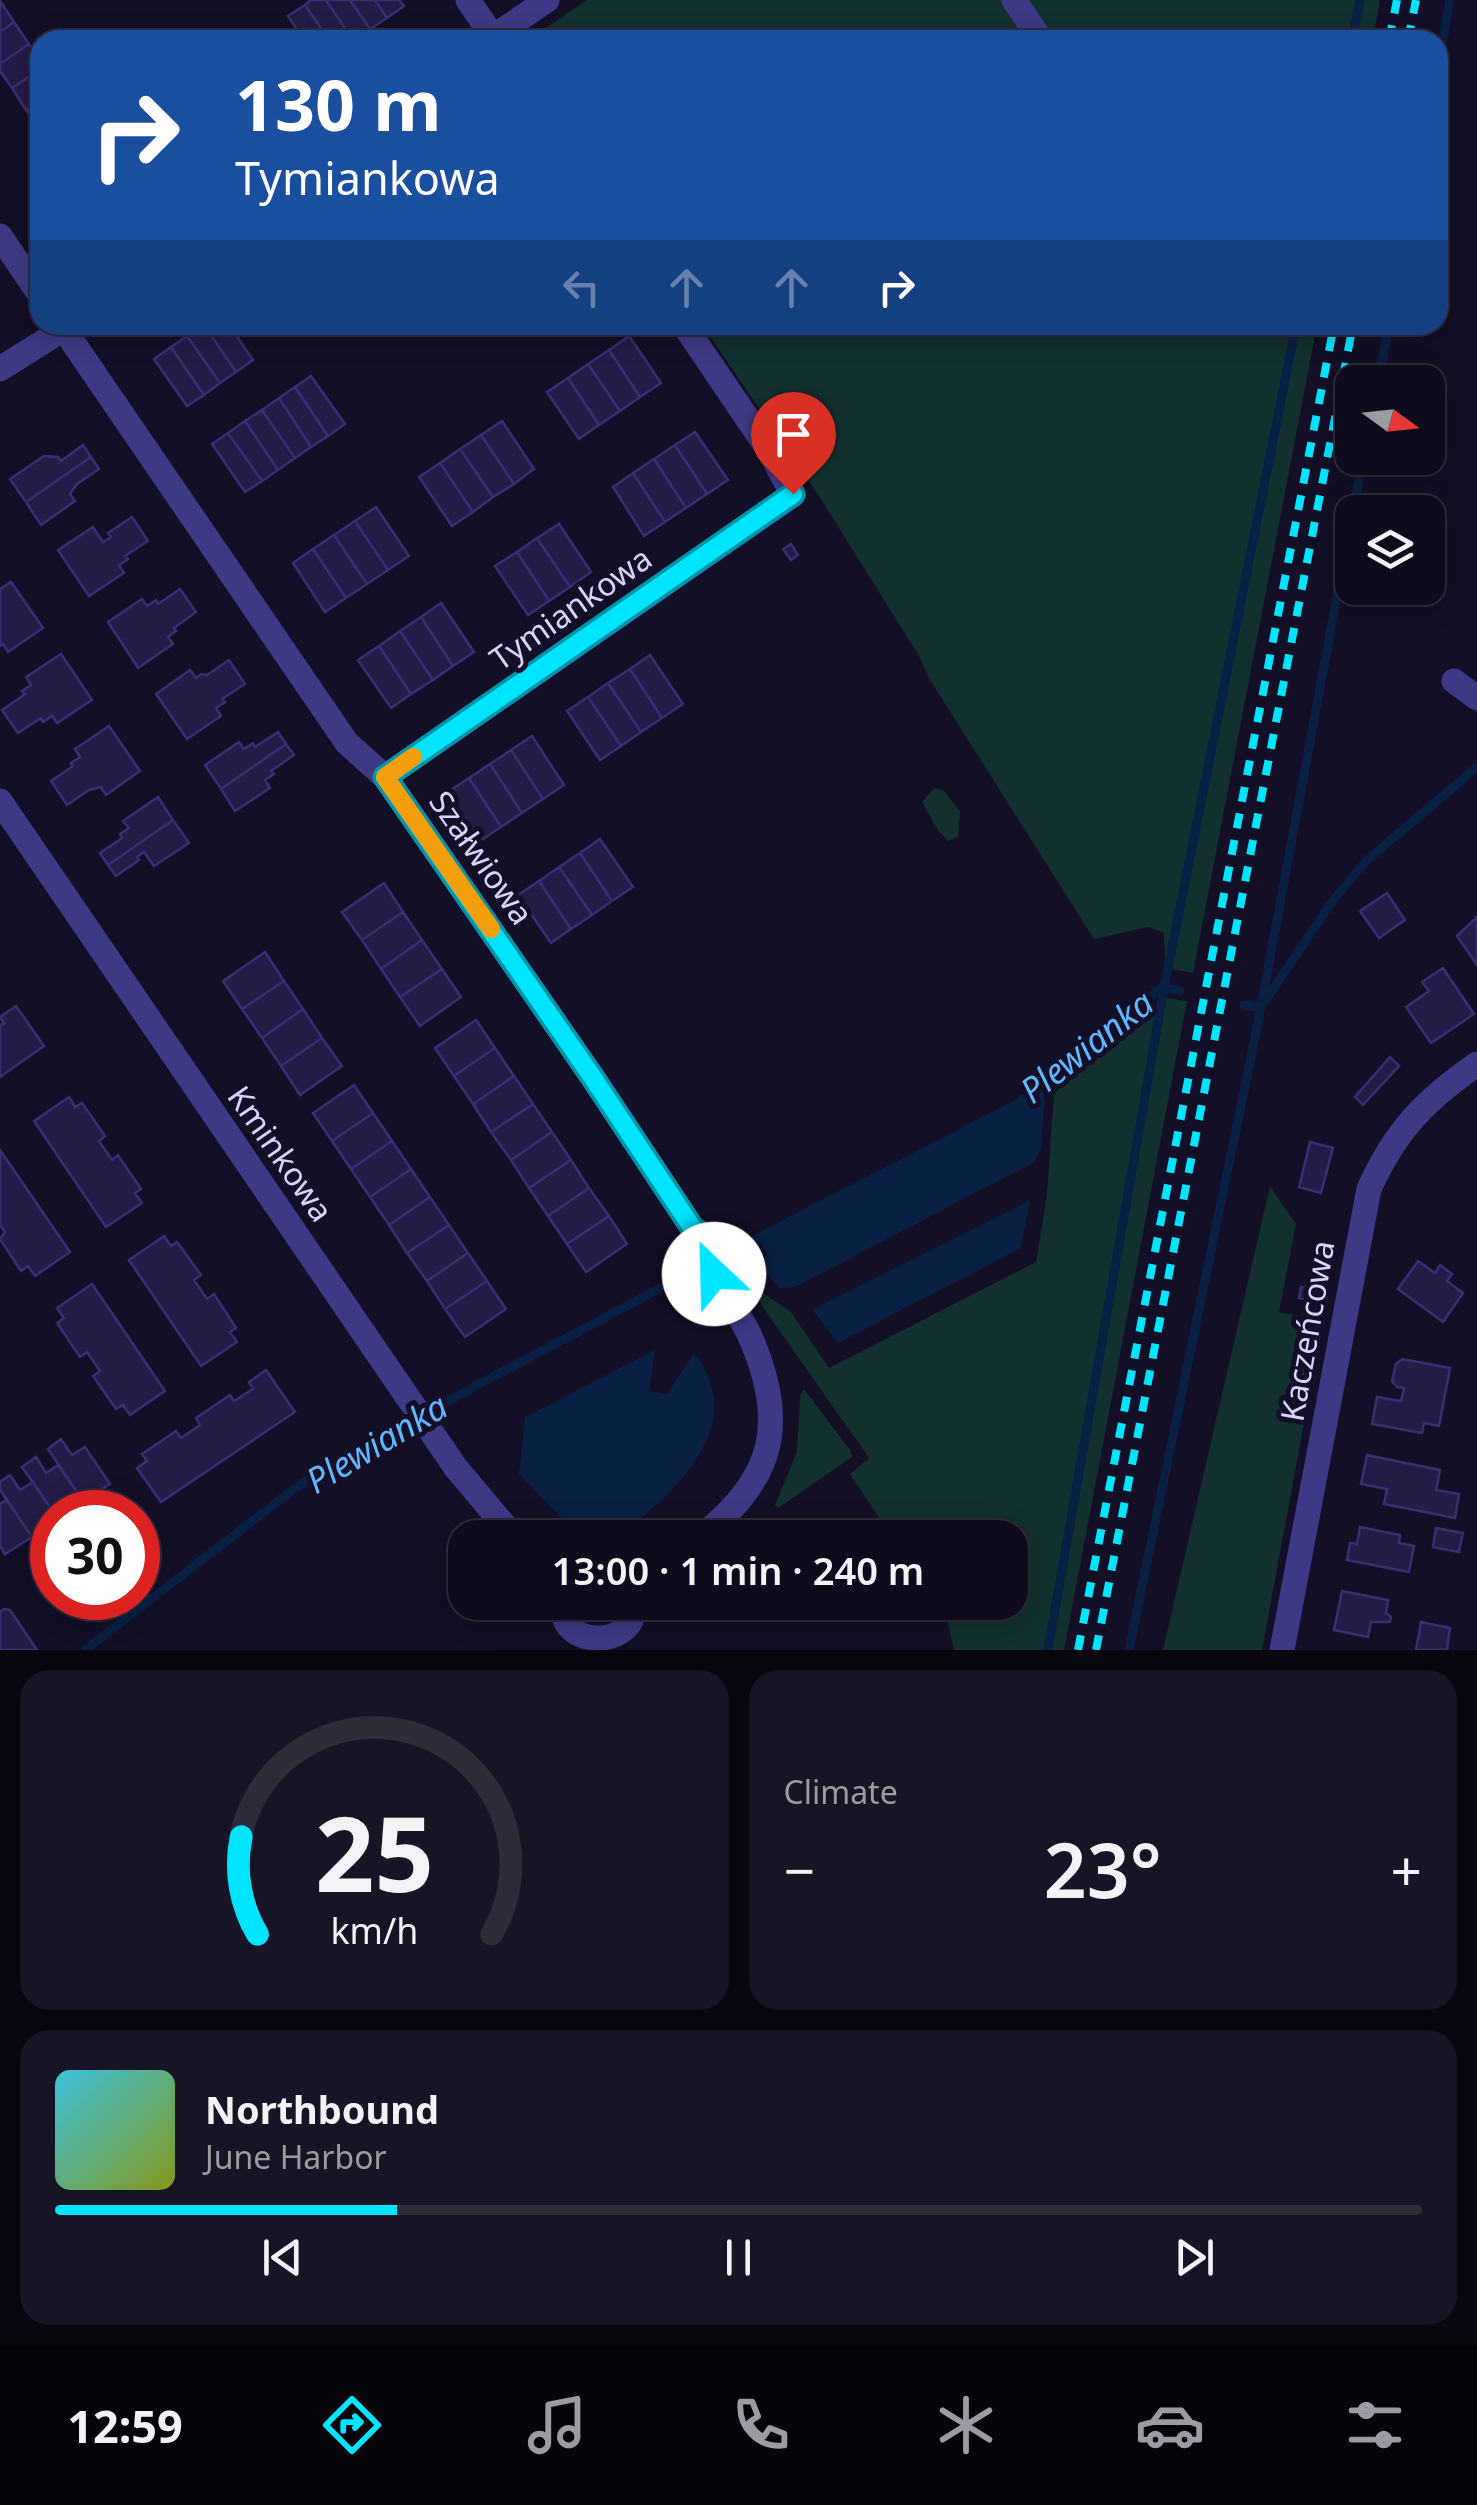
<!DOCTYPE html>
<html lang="en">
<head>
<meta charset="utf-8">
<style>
	:root { --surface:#0e0b1c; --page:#171425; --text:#f1f3f6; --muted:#9b9ba3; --line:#2e2b3b; --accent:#00e5ff }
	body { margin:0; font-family:"Noto Sans",sans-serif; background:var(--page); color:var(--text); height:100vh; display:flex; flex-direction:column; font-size:38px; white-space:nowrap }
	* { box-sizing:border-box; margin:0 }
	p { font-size:32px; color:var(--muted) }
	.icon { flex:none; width:55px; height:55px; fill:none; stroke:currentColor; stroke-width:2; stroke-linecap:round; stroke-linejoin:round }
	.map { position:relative; height:1650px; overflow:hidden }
	.panel { display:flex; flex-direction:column; gap:20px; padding:20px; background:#08060f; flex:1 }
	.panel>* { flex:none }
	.hud { position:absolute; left:30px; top:30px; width:1418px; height:305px; border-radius:30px; box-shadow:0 5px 25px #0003,0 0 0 2px var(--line); background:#1a4fa0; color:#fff; overflow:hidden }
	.needle { width:65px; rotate:105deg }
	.buttons { position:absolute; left:1335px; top:365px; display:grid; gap:20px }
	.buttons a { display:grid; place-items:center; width:110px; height:110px; border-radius:20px; background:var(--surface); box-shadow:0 5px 25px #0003,0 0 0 2px var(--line); font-size:50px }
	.speed { position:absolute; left:30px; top:1490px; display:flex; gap:20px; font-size:50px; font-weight:700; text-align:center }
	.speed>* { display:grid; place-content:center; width:130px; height:130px; border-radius:50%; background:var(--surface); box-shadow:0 5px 25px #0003,0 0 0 2px var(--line); line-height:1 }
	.speed .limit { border:15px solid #d22; background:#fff; color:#111 }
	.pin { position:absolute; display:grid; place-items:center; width:85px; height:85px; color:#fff; margin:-102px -42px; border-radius:50% 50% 50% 0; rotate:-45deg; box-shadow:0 0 10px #0007 }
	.pin .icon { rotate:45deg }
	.me { position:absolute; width:110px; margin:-55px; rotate:336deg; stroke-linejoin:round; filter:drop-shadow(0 0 8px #0008) }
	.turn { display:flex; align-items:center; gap:35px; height:210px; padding:0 40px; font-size:45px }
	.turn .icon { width:130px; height:130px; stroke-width:2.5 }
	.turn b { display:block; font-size:70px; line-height:85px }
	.lanes { display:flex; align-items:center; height:95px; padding:0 40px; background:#0003; justify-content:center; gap:50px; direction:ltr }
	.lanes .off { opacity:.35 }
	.big { font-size:75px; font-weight:600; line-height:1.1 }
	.panel .card { flex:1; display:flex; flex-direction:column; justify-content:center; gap:15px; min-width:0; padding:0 35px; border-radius:30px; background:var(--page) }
	.panel .dial { align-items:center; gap:0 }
	.dial svg { height:260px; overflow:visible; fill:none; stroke:var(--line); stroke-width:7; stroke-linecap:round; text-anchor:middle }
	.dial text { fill:var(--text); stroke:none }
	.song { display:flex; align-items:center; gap:30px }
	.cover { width:120px; height:120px; border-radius:15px; background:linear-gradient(135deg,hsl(190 70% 55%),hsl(70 70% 35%)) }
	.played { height:10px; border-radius:5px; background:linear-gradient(90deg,var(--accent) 25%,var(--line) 25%) }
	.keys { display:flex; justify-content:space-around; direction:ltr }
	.heat { display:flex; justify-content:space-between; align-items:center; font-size:55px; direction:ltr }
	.panel .tiles { flex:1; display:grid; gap:20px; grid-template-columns:1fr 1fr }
	.card:last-child { grid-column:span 2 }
	.trip { position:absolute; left:448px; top:1520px; width:580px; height:100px; border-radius:30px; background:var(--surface); box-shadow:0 5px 25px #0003,0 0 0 2px var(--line); font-weight:600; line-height:100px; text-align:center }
	.dock { display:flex; height:160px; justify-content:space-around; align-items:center; background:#06040b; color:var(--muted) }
	.dock .icon { width:70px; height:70px }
	.dock .active { color:var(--accent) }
	.dock b { font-size:45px; color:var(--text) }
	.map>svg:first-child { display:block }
</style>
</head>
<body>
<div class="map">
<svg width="1477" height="1650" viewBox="0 0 1477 1650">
	<rect width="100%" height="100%" fill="#130f26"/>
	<path fill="#12302f" d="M 587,0 L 1380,0 L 1373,40 L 524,40 L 533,27 L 538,33 Z
		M 702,325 L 1317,325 L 1193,973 L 1165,968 L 1164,933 L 1149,927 L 1094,939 L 930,680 L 919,656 L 819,496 Z
		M 934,788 L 944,791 L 960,811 L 958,837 L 948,841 L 937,829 L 922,802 Z
		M 1167,998 L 1187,1001 L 1064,1650 L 954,1650 L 947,1619 L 936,1603 L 1010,1602 L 1010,1538 L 892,1537 L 850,1474 L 869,1458 L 744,1280 L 791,1312 L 829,1368 L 1036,1262 L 1047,1194 L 1054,1093 Z
		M 1270,1186 L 1296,1224 L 1279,1312 L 1323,1321 L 1262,1650 L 1163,1650 Z
		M 804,1389 L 850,1450 L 852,1457 L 778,1508 L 775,1505 L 797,1452 L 800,1396 Z"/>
	<path fill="#0a1f44" d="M 1041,1081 L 1045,1088 L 1041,1148 L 1033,1163 L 795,1287 L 780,1288 L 759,1268 L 767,1255 L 761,1244 L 731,1255 L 728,1248 L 954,1132 L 1013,1101 Z
		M 1030,1200 L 1021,1248 L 838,1343 L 812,1309 Z
		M 655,1350 L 649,1391 L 667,1394 L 694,1353 C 752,1427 673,1491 621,1536 L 573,1530 L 519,1474 L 525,1417 Z"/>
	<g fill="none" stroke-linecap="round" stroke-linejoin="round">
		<path stroke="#0a1f44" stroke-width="9" d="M 1352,40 L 1360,0
			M 1438,67 L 1450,0
			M 1378,382 L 1389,325
			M 1353,512 L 1363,458
			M 1244,1005 L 1259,1007 L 1265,1001 L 1332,902 L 1365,862 L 1477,767
			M 1034,1091 L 1162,987 L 1180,991
			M 85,1650 L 294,1489 L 353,1451 L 691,1272
			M 1048,1650 L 1164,988 L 1296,325
			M 1129,1650 L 1258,1023 L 1352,515"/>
	</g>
	<path fill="#241b47" stroke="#3b2d73" stroke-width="2.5" d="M 311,0 L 326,0 L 353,40 L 329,40 L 305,5 Z
		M 326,0 L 350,0 L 370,29 L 353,40 Z
		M 350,0 L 375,0 L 387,18 L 370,29 Z
		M 375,0 L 399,0 L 404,6 L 387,18 Z
		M 0,1 L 14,22 L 0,32 Z
		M 305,5 L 329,40 L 304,40 L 288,16 Z
		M 14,22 L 29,44 L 0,64 L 0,32 Z
		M 29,44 L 40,60 L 40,69 L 12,88 L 0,71 L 0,64 Z
		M 40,69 L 40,101 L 26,110 L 12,88 Z
		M 40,101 L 40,130 L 26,110 Z
		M 204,325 L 229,325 L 253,360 L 236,372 Z
		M 204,325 L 236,372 L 220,383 L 187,336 Z
		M 187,336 L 220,383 L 204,395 L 171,347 Z
		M 629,336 L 661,383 L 640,397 L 609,350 Z
		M 171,347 L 204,395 L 187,406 L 154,359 Z
		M 609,350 L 640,397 L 620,411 L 588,364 Z
		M 588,364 L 620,411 L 599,425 L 568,378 Z
		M 311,376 L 345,424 L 328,436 L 295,387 Z
		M 568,378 L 599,425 L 579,439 L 547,392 Z
		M 295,387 L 328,436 L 311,447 L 279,398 Z
		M 279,398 L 311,447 L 295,458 L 262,410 Z
		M 262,410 L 295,458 L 278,470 L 245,421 Z
		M 245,421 L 278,470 L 262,481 L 228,433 Z
		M 502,421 L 534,469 L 514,484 L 481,435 Z
		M 695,432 L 728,480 L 707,494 L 675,445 Z
		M 228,433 L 262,481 L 245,492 L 212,444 Z
		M 481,435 L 514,484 L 493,497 L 460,449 Z
		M 83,445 L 91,457 L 26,502 L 10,479 L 44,456 L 58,457 L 61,461 Z
		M 675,445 L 707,494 L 686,508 L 654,459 Z
		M 460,449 L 493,497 L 473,512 L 440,463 Z
		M 91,457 L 99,469 L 77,484 L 70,494 L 75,501 L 41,525 L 26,502 Z
		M 654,459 L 686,508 L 665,522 L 633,473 Z
		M 440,463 L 473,512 L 452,526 L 419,477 Z
		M 633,473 L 665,522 L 644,536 L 613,487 Z
		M 376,507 L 409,556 L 388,570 L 355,521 Z
		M 132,517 L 148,541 L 125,556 L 128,559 L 119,565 L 124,573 L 89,596 L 58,550 L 93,527 L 103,542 L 111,537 L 108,533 Z
		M 355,521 L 388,570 L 367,584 L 334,535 Z
		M 559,524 L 591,572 L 570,587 L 537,538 Z
		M 334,535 L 367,584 L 346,598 L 313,549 Z
		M 537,538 L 570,587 L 549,601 L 517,552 Z
		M 791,544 L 798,555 L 791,560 L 783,549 Z
		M 313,549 L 346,598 L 325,612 L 293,563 Z
		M 517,552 L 549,601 L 528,615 L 495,566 Z
		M 11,582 L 43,628 L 8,652 L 3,644 L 0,646 L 0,589 Z
		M 180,589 L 196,612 L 174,628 L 176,631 L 168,637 L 173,644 L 138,668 L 108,622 L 142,599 L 147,606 L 156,600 L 158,604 Z
		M 441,603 L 474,652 L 453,666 L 421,617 Z
		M 421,617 L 453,666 L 433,680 L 400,631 Z
		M 400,631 L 433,680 L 411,694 L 379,646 Z
		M 379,646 L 411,694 L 391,708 L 358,660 Z
		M 61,654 L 92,700 L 57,723 L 52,716 L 43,722 L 41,718 L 18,733 L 2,710 L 25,694 L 22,691 L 31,685 L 26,677 Z
		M 650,655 L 683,704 L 662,718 L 630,669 Z
		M 229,660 L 245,684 L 222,699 L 225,702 L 216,708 L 221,716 L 187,739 L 156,694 L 190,670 L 196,678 L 201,674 L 207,675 Z
		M 630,669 L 662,718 L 641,732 L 608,683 Z
		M 608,683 L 641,732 L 621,746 L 588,697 Z
		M 588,697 L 621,746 L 600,760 L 567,711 Z
		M 109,726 L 140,771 L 106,795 L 101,787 L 89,790 L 67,805 L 51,781 L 73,766 L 71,763 L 80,757 L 75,749 Z
		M 278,732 L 286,744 L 221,789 L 205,765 L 239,742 L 244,749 L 253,743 L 255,747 Z
		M 532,736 L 564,785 L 543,799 L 511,750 Z
		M 286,744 L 294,755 L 271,771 L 274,774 L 265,780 L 270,788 L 235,811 L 221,789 Z
		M 511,750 L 543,799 L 522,813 L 490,764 Z
		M 490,764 L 522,813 L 501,827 L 469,778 Z
		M 469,778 L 501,827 L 480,841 L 448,792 Z
		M 158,797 L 173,820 L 108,865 L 100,853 L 122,838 L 120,834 L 129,828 L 123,821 Z
		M 173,820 L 189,843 L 154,866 L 144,852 L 137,857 L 139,860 L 116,876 L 108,865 Z
		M 600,839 L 633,887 L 612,901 L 580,853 Z
		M 580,853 L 612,901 L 592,915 L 559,867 Z
		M 559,867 L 592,915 L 571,929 L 539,881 Z
		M 539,881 L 571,929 L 551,943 L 518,895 Z
		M 384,883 L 403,912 L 362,940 L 342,912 Z
		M 1387,893 L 1405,920 L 1379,938 L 1360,911 Z
		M 403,912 L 422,940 L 381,969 L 362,940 Z
		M 1477,917 L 1477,965 L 1457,936 Z
		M 422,940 L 442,969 L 400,997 L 381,969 Z
		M 265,952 L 284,981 L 242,1009 L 223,981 Z
		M 1443,968 L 1474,1014 L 1431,1043 L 1406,1007 L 1429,991 L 1422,982 Z
		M 442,969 L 461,997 L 420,1026 L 400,997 Z
		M 284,981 L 303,1009 L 262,1038 L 242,1009 Z
		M 16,1006 L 44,1046 L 0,1077 L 0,1026 L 4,1023 L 0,1017 Z
		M 303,1009 L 322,1038 L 281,1066 L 262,1038 Z
		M 476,1020 L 495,1048 L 454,1076 L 435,1048 Z
		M 322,1038 L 342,1066 L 300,1095 L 281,1066 Z
		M 495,1048 L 514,1076 L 473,1104 L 454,1076 Z
		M 1390,1057 L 1399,1066 L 1363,1105 L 1355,1097 Z
		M 514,1076 L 533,1104 L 491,1132 L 473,1104 Z
		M 354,1085 L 373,1113 L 332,1141 L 313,1113 Z
		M 69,1097 L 75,1107 L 82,1103 L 105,1136 L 99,1141 L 112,1160 L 118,1155 L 141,1189 L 135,1193 L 142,1203 L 106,1227 L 34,1121 Z
		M 533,1104 L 552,1132 L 511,1160 L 491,1132 Z
		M 373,1113 L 392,1141 L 351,1169 L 332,1141 Z
		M 552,1132 L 571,1160 L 529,1188 L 511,1160 Z
		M 392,1141 L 411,1169 L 370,1197 L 351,1169 Z
		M 1310,1142 L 1333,1148 L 1321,1193 L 1299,1187 Z
		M 0,1150 L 70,1252 L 35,1276 L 28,1266 L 21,1271 L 0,1239 L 5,1232 L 0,1225 Z
		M 571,1160 L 589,1188 L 548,1216 L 529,1188 Z
		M 411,1169 L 430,1197 L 389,1225 L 370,1197 Z
		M 589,1188 L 609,1216 L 567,1244 L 548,1216 Z
		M 430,1197 L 449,1225 L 407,1253 L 389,1225 Z
		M 609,1216 L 627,1244 L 586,1272 L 567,1244 Z
		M 449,1225 L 468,1253 L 427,1281 L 407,1253 Z
		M 164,1236 L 171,1246 L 177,1242 L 201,1275 L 194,1280 L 207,1299 L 214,1294 L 236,1328 L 230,1332 L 237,1342 L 201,1366 L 129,1260 Z
		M 468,1253 L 487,1281 L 445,1309 L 427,1281 Z
		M 1418,1261 L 1435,1273 L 1440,1265 L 1452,1274 L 1447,1281 L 1463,1293 L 1443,1322 L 1398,1289 Z
		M 487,1281 L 506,1309 L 465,1337 L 445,1309 Z
		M 92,1284 L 165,1391 L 130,1415 L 123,1405 L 116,1409 L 93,1376 L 100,1371 L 87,1352 L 80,1357 L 57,1323 L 64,1318 L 57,1308 Z
		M 1301,1287 L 1311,1288 L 1308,1300 L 1299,1298 Z
		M 1402,1359 L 1450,1368 L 1439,1426 L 1424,1423 L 1422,1433 L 1372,1424 L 1377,1397 L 1401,1401 L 1404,1388 L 1397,1387 L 1392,1381 L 1396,1364 Z
		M 266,1370 L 295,1412 L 161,1502 L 137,1468 L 147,1461 L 142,1454 L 176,1431 L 181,1438 L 200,1425 L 196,1418 L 230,1395 L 234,1401 L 253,1389 L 249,1382 Z
		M 61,1439 L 72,1455 L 85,1447 L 110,1484 L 83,1501 L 48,1449 Z
		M 1367,1455 L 1440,1470 L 1436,1490 L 1459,1494 L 1455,1518 L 1384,1504 L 1387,1489 L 1361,1484 Z
		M 36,1457 L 46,1473 L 58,1465 L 83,1501 L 67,1512 L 53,1512 L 22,1467 Z
		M 10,1475 L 20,1490 L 33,1482 L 53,1512 L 52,1523 L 32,1537 L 0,1490 L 0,1482 Z
		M 7,1500 L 32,1537 L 5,1554 L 0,1546 L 0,1504 Z
		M 1360,1527 L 1400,1535 L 1399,1543 L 1414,1546 L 1409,1572 L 1347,1560 L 1350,1543 L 1357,1544 Z
		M 1436,1528 L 1463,1533 L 1459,1552 L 1433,1547 Z
		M 1342,1591 L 1388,1600 L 1386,1613 L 1391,1617 L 1390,1622 L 1371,1622 L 1368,1637 L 1334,1630 Z
		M 4,1609 L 10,1610 L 37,1650 L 0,1650 L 0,1612 Z
		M 1421,1622 L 1450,1628 L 1447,1650 L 1416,1650 Z"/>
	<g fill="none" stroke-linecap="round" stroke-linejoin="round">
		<path stroke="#3d3a85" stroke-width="25" d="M 468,0 L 495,40
			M 1014,0 L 1041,40
			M 489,40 L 547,0
			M 0,236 L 40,295
			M 61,325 L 347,743 L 385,777 L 593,1078 L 693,1229 L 704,1235 C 707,1247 710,1261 714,1273 C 723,1294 739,1313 749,1334 C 788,1421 776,1479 699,1538
			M 0,369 L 70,325
			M 1454,681 L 1477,698
			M 385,777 L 793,495 L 770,452 L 684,325
			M 0,801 L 456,1468 L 515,1538
			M 565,1602 C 552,1650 643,1650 632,1602
			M 1282,1650 L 1369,1189 C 1395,1131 1425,1100 1477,1064"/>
		<path stroke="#00e5ff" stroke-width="8" stroke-dasharray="15 12" stroke-linecap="butt" d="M 1389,40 L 1397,0
			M 1408,40 L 1416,0
			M 1078,1650 L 1334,325
			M 1096,1650 L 1353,325"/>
	</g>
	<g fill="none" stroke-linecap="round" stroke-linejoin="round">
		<g stroke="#0095a6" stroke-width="25">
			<path id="route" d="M 714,1274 L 704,1235 L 693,1229 L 593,1078 L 385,777 L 793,494"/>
		</g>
		<use href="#route" stroke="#00e5ff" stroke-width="18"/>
		<path stroke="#f59e0b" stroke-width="18" d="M 413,757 L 385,777 L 491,929"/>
	</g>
	<g text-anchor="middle" stroke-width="10" stroke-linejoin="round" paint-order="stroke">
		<g font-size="32" fill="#d9d4ff" stroke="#130f26">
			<text transform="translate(571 609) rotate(-35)" y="11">Tymiankowa</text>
			<text transform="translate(481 858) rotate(55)" y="11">Szałwiowa</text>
			<text transform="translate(280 1154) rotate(55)" y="11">Kminkowa</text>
			<text transform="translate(1308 1331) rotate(-80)" y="11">Kaczeńcowa</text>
		</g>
		<g font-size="35" font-style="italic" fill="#62b6ff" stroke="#130f26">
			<text transform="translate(1087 1047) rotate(-38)" y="12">Plewianka</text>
			<text transform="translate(377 1444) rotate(-31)" y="12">Plewianka</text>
		</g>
	</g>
</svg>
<div class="buttons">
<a><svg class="needle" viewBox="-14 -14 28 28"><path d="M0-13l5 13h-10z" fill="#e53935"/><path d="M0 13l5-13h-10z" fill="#9b9ba3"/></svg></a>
<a><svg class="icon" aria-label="layers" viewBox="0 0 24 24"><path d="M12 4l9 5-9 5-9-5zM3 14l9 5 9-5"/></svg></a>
</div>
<div class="speed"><div class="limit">30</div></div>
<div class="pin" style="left:793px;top:494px;background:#d93025"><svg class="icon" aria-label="arrive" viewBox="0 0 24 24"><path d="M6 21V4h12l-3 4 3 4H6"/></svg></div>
<svg class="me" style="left:714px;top:1274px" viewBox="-20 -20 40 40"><circle r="19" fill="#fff"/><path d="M0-13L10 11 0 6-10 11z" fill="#00e5ff"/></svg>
<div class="trip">13:00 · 1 min · 240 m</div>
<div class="hud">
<div class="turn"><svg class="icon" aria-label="right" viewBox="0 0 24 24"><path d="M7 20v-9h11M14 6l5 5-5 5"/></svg><div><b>130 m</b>Tymiankowa</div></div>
<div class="lanes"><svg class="icon off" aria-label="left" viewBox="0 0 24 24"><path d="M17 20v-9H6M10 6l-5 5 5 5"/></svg><svg class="icon off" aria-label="ahead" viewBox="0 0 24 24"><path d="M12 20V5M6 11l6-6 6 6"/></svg><svg class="icon off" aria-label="ahead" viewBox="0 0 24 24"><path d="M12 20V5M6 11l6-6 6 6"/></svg><svg class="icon" aria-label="right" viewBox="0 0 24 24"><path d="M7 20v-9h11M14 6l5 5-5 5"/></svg></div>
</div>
</div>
<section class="panel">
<div class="tiles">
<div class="card dial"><svg viewBox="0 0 100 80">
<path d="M14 69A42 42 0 1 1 86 69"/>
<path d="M14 69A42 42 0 0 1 9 39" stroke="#00e5ff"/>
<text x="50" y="56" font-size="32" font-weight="700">25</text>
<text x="50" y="72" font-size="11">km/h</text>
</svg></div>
<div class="card"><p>Climate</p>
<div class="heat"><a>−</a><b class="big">23°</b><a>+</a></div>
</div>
<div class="card">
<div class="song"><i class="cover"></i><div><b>Northbound</b><p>June Harbor</p></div></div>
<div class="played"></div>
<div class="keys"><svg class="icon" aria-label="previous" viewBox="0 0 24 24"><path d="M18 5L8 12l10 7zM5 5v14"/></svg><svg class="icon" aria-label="pause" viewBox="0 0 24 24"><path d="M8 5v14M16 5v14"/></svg><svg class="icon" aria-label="next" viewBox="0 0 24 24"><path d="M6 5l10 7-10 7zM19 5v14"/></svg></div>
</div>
</div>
</section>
<nav class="dock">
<b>12:59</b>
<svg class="icon active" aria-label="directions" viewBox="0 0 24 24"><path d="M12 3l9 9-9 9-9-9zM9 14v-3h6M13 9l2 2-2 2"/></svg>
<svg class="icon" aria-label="music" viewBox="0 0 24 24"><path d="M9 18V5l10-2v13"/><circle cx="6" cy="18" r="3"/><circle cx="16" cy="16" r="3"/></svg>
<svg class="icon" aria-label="phone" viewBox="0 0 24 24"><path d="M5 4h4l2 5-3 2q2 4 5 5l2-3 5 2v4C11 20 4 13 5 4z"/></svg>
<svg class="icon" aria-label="climate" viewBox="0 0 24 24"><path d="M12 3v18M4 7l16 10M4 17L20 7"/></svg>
<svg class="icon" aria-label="car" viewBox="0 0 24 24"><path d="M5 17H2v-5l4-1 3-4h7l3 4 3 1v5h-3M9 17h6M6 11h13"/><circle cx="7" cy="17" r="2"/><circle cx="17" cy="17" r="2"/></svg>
<svg class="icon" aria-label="filters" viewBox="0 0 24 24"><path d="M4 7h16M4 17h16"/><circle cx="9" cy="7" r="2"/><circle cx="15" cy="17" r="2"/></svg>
</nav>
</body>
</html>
